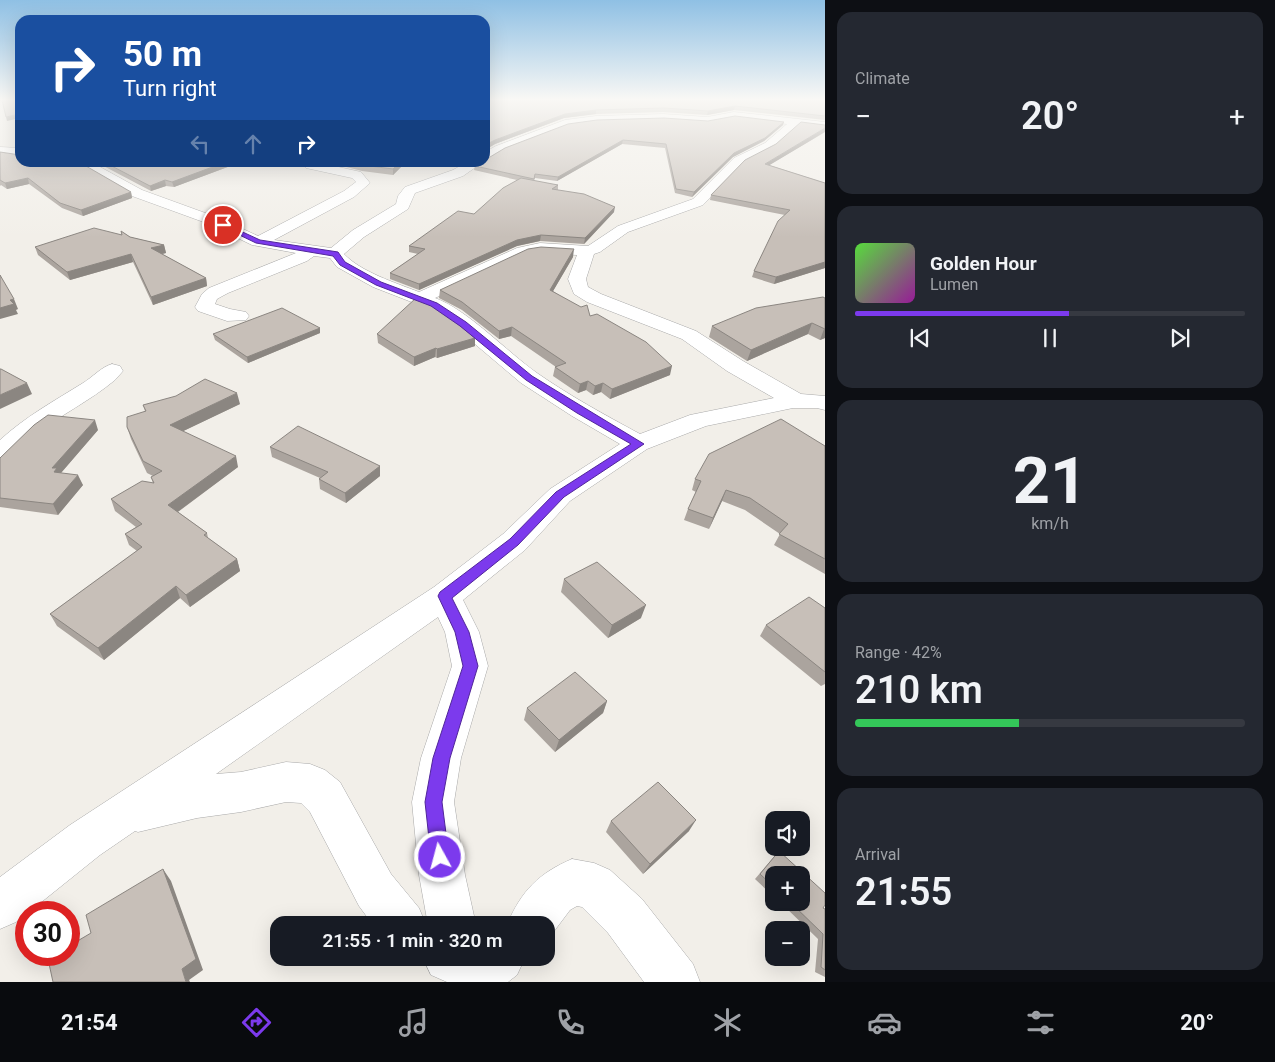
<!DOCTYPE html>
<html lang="en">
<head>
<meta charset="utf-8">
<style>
	:root { --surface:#171b24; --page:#242831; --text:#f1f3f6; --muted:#9ea1a6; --line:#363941; --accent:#7c3aed }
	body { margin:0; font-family:Roboto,sans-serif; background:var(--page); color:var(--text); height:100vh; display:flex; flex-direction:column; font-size:19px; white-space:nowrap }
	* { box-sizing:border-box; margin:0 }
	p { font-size:16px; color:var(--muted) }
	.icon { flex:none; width:28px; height:28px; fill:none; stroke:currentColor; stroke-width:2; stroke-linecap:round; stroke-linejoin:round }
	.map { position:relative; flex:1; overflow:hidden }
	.drawer { display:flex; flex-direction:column; gap:12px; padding:12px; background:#0d0f14; width:450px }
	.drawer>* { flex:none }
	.banner { position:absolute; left:15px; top:15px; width:475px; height:152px; border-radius:15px; box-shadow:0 5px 20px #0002; background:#1a4fa0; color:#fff; overflow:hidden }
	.controls { position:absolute; left:765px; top:811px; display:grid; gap:10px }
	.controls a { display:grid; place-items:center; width:45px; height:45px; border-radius:10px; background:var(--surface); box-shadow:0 5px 20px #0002; font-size:25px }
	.speed { position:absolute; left:15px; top:901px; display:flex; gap:10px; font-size:25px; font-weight:700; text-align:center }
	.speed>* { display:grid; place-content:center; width:65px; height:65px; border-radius:50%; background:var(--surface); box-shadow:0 5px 20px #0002; line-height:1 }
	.speed .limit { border:8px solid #d22; background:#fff; color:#111 }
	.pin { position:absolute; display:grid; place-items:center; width:42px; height:42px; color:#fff; margin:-21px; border:2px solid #fff; border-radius:50%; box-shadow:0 1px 5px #0007 }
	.me { position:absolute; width:55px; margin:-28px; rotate:353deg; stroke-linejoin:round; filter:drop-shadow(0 0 4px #0008) }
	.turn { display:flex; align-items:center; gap:18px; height:105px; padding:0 25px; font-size:22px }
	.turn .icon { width:65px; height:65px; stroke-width:2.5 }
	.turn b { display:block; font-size:35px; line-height:42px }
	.lanes { display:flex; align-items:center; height:48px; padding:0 25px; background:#0003; justify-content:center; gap:25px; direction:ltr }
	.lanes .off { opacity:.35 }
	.big { font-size:38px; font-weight:600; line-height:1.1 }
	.drawer .widget { flex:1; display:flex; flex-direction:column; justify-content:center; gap:8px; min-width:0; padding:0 18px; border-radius:15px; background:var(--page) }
	.drawer .dial { align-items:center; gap:0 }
	.dial b { font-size:65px; line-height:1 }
	.song { display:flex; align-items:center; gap:15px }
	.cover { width:60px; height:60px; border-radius:8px; background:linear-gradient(135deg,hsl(110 70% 55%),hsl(300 70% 35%)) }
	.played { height:5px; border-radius:2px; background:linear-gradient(90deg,var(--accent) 55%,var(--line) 55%) }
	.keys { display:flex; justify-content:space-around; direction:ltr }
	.heat { display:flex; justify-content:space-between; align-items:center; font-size:28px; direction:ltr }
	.charge { height:8px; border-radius:4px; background:linear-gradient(90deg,#34c759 42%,var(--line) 0) }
	.trip { position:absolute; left:270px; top:916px; width:285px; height:50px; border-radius:15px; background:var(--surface); box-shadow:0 5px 20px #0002; font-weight:600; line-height:50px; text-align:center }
	.dock { display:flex; height:80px; justify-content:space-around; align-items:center; background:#090b0e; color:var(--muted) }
	.dock .icon { width:35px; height:35px }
	.dock .current { color:var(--accent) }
	.dock b { font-size:22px; color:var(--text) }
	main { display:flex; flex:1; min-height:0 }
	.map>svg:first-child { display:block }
</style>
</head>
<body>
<main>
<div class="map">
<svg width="825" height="982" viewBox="0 0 825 982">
	<rect width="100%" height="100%" fill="#f2efe9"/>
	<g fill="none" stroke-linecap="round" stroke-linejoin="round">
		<g stroke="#a9a9a9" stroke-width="1">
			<path id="minor" d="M 734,112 L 825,122 L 825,128 L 799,125 L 773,147 L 742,164 L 703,205 L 628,232 L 600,252 L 594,254 L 586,279 L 588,287 L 601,294 L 696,331 L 743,361 L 801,394 L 825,396 L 825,410 L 817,408 L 793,408 L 706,426 L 647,449 L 570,501 L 525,550 L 463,600 L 479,632 L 488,666 L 461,758 L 454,802 L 465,875 L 476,925 L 428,925 L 419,875 L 412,802 L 421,758 L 452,666 L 445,632 L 438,617 L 216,774 L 241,772 L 286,762 L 310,764 L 325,770 L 340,782 L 391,874 L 419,908 L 426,925 L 373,925 L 359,906 L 310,812 L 301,803 L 286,802 L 241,812 L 197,818 L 138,832 L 135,831 L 100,855 L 29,912 L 26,912 L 26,915 L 16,922 L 0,929 L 0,877 L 70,825 L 434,587 L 503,534 L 550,489 L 620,444 L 572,416 L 521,383 L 456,328 L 427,308 L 373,287 L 337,267 L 330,258 L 314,256 L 307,261 L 228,293 L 217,299 L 215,304 L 230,309 L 246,312 L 249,316 L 246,320 L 227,321 L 198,311 L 195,307 L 202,294 L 209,288 L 296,253 L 252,245 L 209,224 L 132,196 L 75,162 L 91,162 L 142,190 L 219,218 L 258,236 L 344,191 L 356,182 L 352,178 L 306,168 L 304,165 L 305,162 L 316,162 L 361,172 L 370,183 L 354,197 L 274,240 L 331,248 L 353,230 L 396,204 L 398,196 L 405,187 L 453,170 L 467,162 L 483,162 L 463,176 L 415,193 L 408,209 L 364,237 L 344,254 C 361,272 396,283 419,292 L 517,248 L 540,243 L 588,246 L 618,226 L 693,199 L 734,158 L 765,143 L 787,124 L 734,118 L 707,123 L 663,120 L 596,122 L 567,126 L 504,150 L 485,161 L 485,152 L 496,146 L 565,120 L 596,116 L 663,114 L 707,117 ZM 540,253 L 577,255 L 568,279 L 574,294 L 587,302 L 682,339 L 727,371 L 774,398 L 690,415 L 640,434 C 605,415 570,396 537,373 C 507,352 468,310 435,298 L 527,255 Z
				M 0,147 L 20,148 L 20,156 L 0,155 Z
				M 161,162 L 207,162 L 205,165 L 182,169 L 163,165 Z
				M 112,364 L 120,366 L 123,371 L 115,380 C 90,401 60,415 35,435 C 23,445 14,460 0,464 L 0,440 C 25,417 54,401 83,383 C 93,377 101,367 112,364 Z
				M 572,859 L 594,863 L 610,870 L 642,899 L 693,964 L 700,982 L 644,982 L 608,933 L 582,907 L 577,906 L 570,910 L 546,942 L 546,925 L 507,925 C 521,891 539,873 572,859 Z
				M 423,958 L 525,958 L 517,975 L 508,982 L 447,982 L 431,975 Z"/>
		</g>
		<use href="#minor" fill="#fff" fill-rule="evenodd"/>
	</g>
	<path fill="#aba49e" d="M 485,99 L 825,99 L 825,120 L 734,110 L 707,115 L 663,112 L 596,114 L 564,118 L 495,144 L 485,150 Z
		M 783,125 L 764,141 L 733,157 L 692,197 L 675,193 L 665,148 L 622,144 L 557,181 L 535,178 L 534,181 L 558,185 L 558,190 L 614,212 L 584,244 L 540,241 L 517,246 L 419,290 L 390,279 L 390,273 L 418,254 L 409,252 L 409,246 L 474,214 L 517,180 L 474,170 L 475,166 L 505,148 Z
		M 825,132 L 769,165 L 825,183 L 825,268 L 774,284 L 752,277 L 754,271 L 785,215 L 710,200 L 711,195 Z
		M 0,152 L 131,192 L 132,198 L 83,216 L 62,208 L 29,184 L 7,189 L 1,185 L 0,186 Z
		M 96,162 L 166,162 L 181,166 L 200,162 L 241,162 L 174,187 L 166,186 L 151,191 Z
		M 327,162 L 406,162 L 393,175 L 362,171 Z
		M 449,162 L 463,162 L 458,165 Z
		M 121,231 L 130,237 L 164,245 L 166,253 L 162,254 L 206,278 L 207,286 L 153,305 L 133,262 L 70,280 L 38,255 L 35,247 L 122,235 Z
		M 573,257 L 553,291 L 590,316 L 670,375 L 610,399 L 601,392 L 593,395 L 586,390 L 578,393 L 553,376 L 555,367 L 556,367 L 511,336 L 499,339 L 462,310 L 439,298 L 440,290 Z
		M 825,298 L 825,338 L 820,340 L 808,334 L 747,361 L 709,337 L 712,326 Z
		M 320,328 L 320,333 L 248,363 L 215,340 L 213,334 Z
		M 377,334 L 475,338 L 475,346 L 437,358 L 435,357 L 414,366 L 378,343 Z
		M 240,404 L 183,431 L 238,467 L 178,512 L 207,533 L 208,538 L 237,559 L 240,571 L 190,607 L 180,598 L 104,660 L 57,626 L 50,614 L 137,551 L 129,545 L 125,534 L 136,527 L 115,511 L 111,499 L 153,483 L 151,477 L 153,476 L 147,473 L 131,439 L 127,427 L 145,411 L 143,405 Z
		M 98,430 L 61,473 L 83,485 L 58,515 L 0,507 L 0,458 Z
		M 825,446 L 825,574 L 774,545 L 780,534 L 745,510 L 722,501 L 709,529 L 684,520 L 688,509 L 696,492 L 692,490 L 695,479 Z
		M 270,447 L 380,466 L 380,476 L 346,503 L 320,489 L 319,479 L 320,478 L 272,457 Z
		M 564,579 L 641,618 L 608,638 L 561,592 Z
		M 825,608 L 825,684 L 821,686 L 760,636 L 766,625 Z
		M 607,701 L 603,713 L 555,752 L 524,720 L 527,708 Z
		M 611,821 L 689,831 L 643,874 L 606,832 Z
		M 779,851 L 823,908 L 825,909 L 825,977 L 815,972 L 818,939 L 780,902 L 801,902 L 774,875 L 774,897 L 755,879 Z"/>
	<path fill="#8b8681" d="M 735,106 L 734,110 L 707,115 L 708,111 Z
		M 596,110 L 596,114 L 564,118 L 495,144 L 485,150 L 485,145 L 495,140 L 565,114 Z
		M 20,114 L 20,118 L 7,121 L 6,117 Z
		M 784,122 L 783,125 L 764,141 L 733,157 L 692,197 L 694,192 L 734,153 Z
		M 825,128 L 825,132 L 763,169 L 765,164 Z
		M 623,140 L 622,144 L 557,181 L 558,177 Z
		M 226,162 L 241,162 L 174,187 L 172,182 Z
		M 400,162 L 406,162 L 393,175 L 393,169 Z
		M 28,178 L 29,184 L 7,189 L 5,183 Z
		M 165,180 L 166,186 L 151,191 L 150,186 Z
		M 131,192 L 132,198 L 83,216 L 81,210 Z
		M 615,207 L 614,212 L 584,244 L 585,238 Z
		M 541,235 L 540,241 L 517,246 L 419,290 L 419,284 L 517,240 Z
		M 164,245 L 166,253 L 153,256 L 151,248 Z
		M 574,249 L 573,257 L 549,298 L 550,290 Z
		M 131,254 L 133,262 L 70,280 L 67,272 Z
		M 825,262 L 825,268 L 774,284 L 776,277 Z
		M 206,278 L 207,286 L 153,305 L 151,297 Z
		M 14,299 L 18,309 L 16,310 L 18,314 L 0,319 L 0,308 L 10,300 Z
		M 812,323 L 808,334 L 747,361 L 751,350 Z
		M 512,327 L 511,336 L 499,339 L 499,331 Z
		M 320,328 L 320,333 L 248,363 L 247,357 Z
		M 824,329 L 825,329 L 825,338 L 820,340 Z
		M 475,338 L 475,346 L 437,358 L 437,349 Z
		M 436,348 L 435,357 L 414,366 L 414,357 Z
		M 672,366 L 670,375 L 610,399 L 612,389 Z
		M 588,381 L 586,390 L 578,393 L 580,384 Z
		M 27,383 L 32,394 L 0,409 L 0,395 Z
		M 603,383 L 601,392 L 593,395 L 595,386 Z
		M 237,393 L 240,404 L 173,436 L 170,425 Z
		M 95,420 L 98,430 L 60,474 L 58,482 L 52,468 Z
		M 236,456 L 238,467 L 172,516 L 168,505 Z
		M 380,466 L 380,476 L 346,503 L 345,493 Z
		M 78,475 L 83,485 L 58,515 L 53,504 Z
		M 726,490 L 722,501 L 709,529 L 713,518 Z
		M 237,559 L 240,571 L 190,607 L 186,595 Z
		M 176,586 L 180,598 L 104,660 L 98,648 Z
		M 646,605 L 641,618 L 608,638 L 612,625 Z
		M 607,701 L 603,713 L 555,752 L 559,740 Z
		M 696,820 L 689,831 L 643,874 L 650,864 Z
		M 163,869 L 171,881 L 203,970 L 189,980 L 190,982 L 186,982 L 182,969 Z"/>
	<path fill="#c7bfb8" stroke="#8b8681" d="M 2,99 L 20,99 L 20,114 L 6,117 L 2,100 Z
		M 485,99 L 825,99 L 825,116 L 735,106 L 708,111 L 664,108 L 596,110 L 565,114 L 495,140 L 485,145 Z
		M 735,116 L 784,122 L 765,138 L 734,153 L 694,192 L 676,189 L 666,144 L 623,140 L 558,177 L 535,174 L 534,179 L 475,166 L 481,162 L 485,162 L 485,160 L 505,148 L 568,124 L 597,120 L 664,118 L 708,121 Z
		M 801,122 L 825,125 L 825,128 L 765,164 L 825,183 L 825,262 L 776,277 L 754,271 L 778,221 L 790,210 L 711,195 L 745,160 L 776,144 Z
		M 0,152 L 20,155 L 20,162 L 79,162 L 131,192 L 81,210 L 60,203 L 28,178 L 5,183 L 0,180 Z
		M 104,162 L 166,162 L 181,166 L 200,162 L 226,162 L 172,182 L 165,180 L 150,186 Z
		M 349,162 L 400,162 L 393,169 L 362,165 Z
		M 521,178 L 558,185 L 552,189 L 584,194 L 615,207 L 585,238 L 541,235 L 517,240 L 419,284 L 390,273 L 425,249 L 409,246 L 458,211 L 474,214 L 503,188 Z
		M 94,228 L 122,235 L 121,231 L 130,237 L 164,245 L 151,248 L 206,278 L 151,297 L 131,254 L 67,272 L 35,247 Z
		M 541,247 L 574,249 L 550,290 L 581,307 L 587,305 L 590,316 L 597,314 L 646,342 L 672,366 L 612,389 L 603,383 L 595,386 L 588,381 L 580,384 L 555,367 L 566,363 L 512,327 L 499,331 L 462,302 L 440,290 L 528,249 Z
		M 0,275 L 14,299 L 10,300 L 14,304 L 0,308 Z
		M 823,297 L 825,298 L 825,329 L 812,323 L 751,350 L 712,326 L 756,308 Z
		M 416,298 L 426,301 L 455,321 L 475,338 L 437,349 L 436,348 L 414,357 L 377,334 Z
		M 282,308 L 320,328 L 247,357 L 213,334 Z
		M 0,369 L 1,369 L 27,383 L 0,395 Z
		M 205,379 L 237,393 L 170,425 L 236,456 L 168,505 L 207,533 L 204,535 L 237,559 L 186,595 L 176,586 L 98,648 L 50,614 L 142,547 L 125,534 L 142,524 L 111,499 L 142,481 L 154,483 L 151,477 L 162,471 L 143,461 L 127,427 L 127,417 L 146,411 L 143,405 L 176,396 Z
		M 48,415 L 95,420 L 52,468 L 57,468 L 54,472 L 78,475 L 53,504 L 0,498 L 0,458 L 34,425 Z
		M 781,419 L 825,446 L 825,559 L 779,534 L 788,524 L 750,498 L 726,490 L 713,518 L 688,509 L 701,481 L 695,479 L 709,454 Z
		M 298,426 L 380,466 L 345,493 L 319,479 L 328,472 L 270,447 Z
		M 597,562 L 646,605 L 612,625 L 564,579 Z
		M 809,597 L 825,608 L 825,672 L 766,625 Z
		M 575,672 L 607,701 L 559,740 L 527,708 Z
		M 658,782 L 696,820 L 650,864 L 611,821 Z
		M 779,851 L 825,893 L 825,905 L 823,908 L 825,909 L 825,970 L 821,967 L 823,934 L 790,902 L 801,902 L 801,875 L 774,875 L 774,887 L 760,874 Z
		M 163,869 L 196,959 L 182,969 L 186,982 L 53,982 L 48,959 L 55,955 L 69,955 L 69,946 L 91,933 L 86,915 Z"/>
	<linearGradient id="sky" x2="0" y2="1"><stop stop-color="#8fc0e4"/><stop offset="0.42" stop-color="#f9f8f5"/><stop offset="1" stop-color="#f9f8f5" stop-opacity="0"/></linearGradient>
	<rect width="825" height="237" fill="url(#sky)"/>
	<path fill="#7c3aed" stroke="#51269a" d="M 223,223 L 260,240 L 338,252 L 345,262 L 381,282 L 437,303 L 466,322 L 532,376 L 644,444 L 564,497 L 518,545 L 452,598 L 469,632 L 478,666 L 450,758 L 442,802 L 449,857 L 447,863 L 440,866 L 434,863 L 431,857 L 425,802 L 433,758 L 463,666 L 455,632 L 438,596 L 440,592 L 510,539 L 556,492 L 631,444 L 577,413 L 526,380 L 460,326 L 431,306 L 376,285 L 340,265 L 333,256 L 256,243 L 221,226 L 220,225 Z"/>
</svg>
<div class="controls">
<a><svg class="icon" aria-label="sound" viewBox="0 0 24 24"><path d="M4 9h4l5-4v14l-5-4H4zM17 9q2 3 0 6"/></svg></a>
<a>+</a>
<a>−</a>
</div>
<div class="speed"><div class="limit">30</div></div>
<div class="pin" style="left:223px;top:225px;background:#d93025"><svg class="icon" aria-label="arrive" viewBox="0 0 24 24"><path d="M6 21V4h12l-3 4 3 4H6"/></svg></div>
<svg class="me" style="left:440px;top:857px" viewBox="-20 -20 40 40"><circle r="17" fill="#7c3aed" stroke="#fff" stroke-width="3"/><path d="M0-11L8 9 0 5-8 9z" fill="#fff"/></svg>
<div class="trip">21:55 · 1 min · 320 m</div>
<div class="banner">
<div class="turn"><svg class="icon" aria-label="right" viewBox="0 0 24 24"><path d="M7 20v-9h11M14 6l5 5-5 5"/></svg><div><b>50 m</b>Turn right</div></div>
<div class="lanes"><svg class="icon off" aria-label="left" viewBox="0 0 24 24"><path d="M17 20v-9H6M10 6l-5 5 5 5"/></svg><svg class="icon off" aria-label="ahead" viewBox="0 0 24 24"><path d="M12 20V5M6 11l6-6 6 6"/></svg><svg class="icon" aria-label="right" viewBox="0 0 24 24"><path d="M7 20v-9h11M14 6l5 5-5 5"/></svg></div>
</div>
</div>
<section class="drawer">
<div class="widget"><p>Climate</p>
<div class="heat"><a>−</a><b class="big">20°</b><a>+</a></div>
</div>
<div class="widget">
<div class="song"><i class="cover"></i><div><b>Golden Hour</b><p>Lumen</p></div></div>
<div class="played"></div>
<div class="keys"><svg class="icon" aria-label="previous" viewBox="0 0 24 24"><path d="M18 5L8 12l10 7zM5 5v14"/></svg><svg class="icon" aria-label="pause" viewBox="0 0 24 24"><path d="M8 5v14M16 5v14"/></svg><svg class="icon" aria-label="next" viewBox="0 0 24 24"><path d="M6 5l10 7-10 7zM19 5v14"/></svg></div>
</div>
<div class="widget dial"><b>21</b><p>km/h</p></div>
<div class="widget"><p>Range · 42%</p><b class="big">210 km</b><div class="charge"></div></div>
<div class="widget"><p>Arrival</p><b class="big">21:55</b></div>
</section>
</main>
<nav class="dock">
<b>21:54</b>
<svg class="icon current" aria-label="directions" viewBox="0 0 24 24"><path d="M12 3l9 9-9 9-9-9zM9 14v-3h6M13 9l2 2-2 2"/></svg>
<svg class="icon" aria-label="music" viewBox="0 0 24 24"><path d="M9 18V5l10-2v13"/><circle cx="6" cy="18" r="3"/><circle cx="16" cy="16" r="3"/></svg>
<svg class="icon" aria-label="phone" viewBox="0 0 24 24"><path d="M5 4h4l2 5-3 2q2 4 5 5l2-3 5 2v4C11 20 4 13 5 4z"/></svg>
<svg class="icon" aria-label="climate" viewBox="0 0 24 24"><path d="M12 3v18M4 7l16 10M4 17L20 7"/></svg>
<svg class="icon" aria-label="car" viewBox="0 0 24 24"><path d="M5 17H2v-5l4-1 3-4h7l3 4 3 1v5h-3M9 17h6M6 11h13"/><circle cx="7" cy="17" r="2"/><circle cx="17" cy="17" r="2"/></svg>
<svg class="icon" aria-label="filters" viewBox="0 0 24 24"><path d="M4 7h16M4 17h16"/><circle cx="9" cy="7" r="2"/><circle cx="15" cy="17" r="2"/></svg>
<b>20°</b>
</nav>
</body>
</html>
